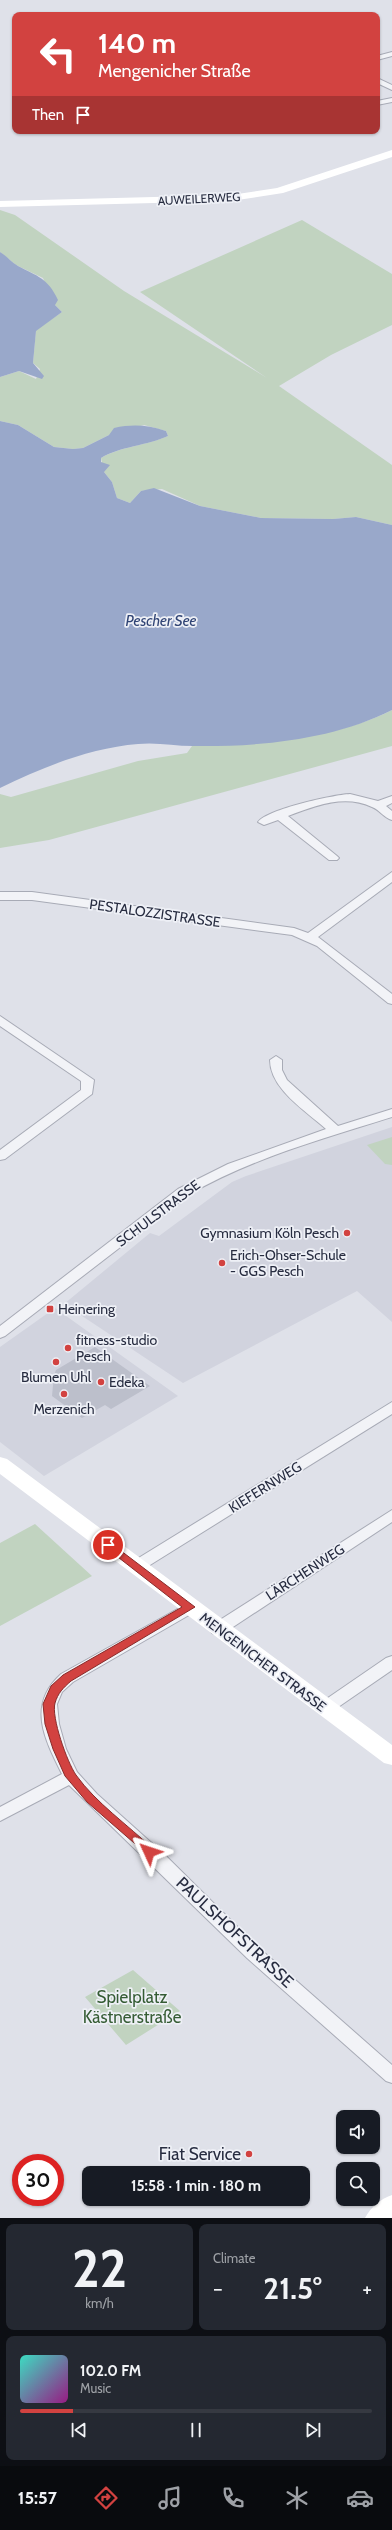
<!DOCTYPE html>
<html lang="en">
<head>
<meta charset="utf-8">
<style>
	:root { --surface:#171b24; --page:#242831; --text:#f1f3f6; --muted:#9ea1a6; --line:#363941; --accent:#d24240 }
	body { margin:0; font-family:Cabin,sans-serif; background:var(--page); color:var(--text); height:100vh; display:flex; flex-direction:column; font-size:15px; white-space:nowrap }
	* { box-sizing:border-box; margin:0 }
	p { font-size:13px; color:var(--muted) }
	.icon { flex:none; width:22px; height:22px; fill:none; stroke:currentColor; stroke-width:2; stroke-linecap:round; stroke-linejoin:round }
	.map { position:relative; height:2218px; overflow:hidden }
	.details { display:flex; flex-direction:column; gap:6px; padding:6px; background:#0d0f14; flex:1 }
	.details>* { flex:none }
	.top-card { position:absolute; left:12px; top:12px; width:368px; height:122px; border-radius:8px; box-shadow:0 1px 3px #0004; background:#d24240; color:#fff; overflow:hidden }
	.fabs { position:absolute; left:336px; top:2110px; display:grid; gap:8px }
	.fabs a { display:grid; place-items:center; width:44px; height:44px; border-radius:8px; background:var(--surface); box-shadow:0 1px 3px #0004; font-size:20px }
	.speed { position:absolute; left:12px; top:2154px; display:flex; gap:8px; font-size:20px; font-weight:700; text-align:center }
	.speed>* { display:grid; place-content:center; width:52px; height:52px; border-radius:50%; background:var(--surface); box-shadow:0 1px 3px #0004; line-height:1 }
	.speed .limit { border:6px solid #d22; background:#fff; color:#111 }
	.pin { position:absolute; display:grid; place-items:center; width:34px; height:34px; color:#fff; margin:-17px; border:2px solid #fff; border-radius:50%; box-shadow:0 1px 4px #0007 }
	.me { position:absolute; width:44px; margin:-22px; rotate:312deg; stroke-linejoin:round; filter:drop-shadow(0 0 3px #0008) }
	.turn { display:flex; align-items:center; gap:14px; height:84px; padding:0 20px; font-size:18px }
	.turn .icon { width:52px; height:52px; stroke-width:2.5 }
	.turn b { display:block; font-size:28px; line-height:34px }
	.then { display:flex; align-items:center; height:38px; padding:0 20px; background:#0003; gap:8px; font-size:15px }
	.big { font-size:30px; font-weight:700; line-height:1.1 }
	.details .card { flex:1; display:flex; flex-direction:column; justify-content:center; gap:6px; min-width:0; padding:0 14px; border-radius:8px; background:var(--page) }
	.details .dial { align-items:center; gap:0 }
	.dial b { font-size:52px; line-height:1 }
	.song { display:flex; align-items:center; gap:12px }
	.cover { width:48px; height:48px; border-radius:6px; background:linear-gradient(135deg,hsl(170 70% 55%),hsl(310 70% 35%)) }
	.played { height:4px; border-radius:2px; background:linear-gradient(90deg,var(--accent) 15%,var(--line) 15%) }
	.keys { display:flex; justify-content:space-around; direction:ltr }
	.heat { display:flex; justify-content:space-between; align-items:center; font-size:22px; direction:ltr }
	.details .tiles { flex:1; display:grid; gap:6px; grid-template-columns:1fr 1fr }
	.card:last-child { grid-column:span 2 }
	.trip { position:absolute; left:82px; top:2166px; width:228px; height:40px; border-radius:8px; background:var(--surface); box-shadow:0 1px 3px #0004; font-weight:700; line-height:40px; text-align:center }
	.tab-bar { display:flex; height:64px; justify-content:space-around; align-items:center; background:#090b0e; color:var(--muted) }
	.tab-bar .icon { width:28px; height:28px }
	.tab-bar .on { color:var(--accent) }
	.tab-bar b { font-size:18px; color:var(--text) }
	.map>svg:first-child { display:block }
</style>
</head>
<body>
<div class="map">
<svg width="392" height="2218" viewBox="0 0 392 2218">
	<rect width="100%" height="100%" fill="#dfe1e9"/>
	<path fill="#d1d3de" d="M 392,1127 L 392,1322 L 357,1291 L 183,1383 L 64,1304 L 150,1233 L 159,1236 L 232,1182 L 246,1176 Z
		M 55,1308 L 178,1396 L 44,1476 L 0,1442 L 0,1347 Z"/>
	<path fill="#c1d3c0" d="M 0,210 L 15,215 L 124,291 L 267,378 L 140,292 L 302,220 L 392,274 L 392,325 L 331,355 L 279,386 L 392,465 L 392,525 L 356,517 L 333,519 L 261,518 L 200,506 L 162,489 L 141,491 L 130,503 L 117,498 L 112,482 L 104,472 L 101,458 C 119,447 148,445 168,436 L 166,431 L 144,425 L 109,435 L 83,448 L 73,449 L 54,447 L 18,425 L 0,421 L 0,377 L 19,371 L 36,379 L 40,369 L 33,363 L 36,330 L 62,312 L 55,305 L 43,278 L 16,265 L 0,252 Z
		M 392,710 L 392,746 L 49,840 L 0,848 L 0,794 L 11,797 L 138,761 L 187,753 L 192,746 C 260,742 330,741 392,710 Z
		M 392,1137 L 392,1165 L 385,1164 L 367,1145 Z
		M 35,1524 L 92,1576 L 0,1626 L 0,1543 Z
		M 133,1970 L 180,2011 L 126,2045 L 85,1997 Z"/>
	<path fill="#99a8ca" d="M 0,252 C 7,256 11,262 18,266 C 37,276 48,278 58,300 L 55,305 L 62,312 L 36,331 L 33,363 L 44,376 L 42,379 L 19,371 L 0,377 Z
		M 0,421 L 18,425 L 54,447 L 73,449 L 83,448 L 109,435 L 114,428 C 133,424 147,425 166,431 L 168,436 C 149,445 118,447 101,458 L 101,462 L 110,465 L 104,472 L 112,482 L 117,498 L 130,503 L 141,491 L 154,488 L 200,506 L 261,518 L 333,519 L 356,517 L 392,525 L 392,710 C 333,740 258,747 193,746 C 174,746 157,742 138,744 C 90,748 43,767 0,788 Z"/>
	<path fill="#bcbfcb" d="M 95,1347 L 150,1386 L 111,1409 L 105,1405 L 82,1418 L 52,1396 L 54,1375 L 56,1370 Z"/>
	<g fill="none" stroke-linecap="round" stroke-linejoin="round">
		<g stroke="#a8abb6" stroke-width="2">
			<path id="street" d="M 392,52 L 392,56 L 377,60 L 377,56 Z
				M 377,78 L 392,85 L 392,90 L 377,83 Z
				M 392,98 L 392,102 L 377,105 L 377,101 Z
				M 350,794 L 378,801 L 392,796 L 392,803 L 386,806 L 392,811 L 392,820 C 384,818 380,810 372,807 C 344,794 315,806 288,816 L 337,856 L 339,858 L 337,860 L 329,860 L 278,820 L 264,825 L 258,822 C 268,809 333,795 350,794 Z
				M 392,872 L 392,882 L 318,937 L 392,994 L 392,1004 L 388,1003 L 317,946 L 292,935 L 32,900 L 0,900 L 0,892 L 32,892 L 294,928 L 308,933 Z
				M 0,1016 L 94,1080 L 92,1094 L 5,1159 L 0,1160 L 0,1150 L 81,1090 L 81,1081 L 0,1026 Z
				M 276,1056 L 282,1060 L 282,1070 L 287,1080 L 338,1126 L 392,1109 L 392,1117 C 322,1139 252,1158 188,1195 L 5,1336 L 0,1338 L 0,1326 L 178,1189 L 228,1164 L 326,1129 C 306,1111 270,1089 270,1060 Z
				M 392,1402 L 392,1414 L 142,1570 L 132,1570 L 129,1566 L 132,1562 Z
				M 392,1510 L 392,1522 L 224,1633 L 218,1635 L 212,1633 L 210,1629 L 212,1625 Z
				M 190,1602 L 196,1603 L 198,1607 L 196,1611 L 73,1682 L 62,1692 L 57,1704 L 59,1724 L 66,1749 L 77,1772 L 97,1794 L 165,1855 L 259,1948 L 392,2065 L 392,2083 L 386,2081 L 247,1958 L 69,1785 L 0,1821 L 0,1807 L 62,1774 C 44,1738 27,1705 61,1674 Z
				M 392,1656 L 392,1670 L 331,1712 L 325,1714 L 319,1712 L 317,1708 L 319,1704 L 386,1658 Z"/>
		</g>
		<use href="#street" fill="#f2f3f7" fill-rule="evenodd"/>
		<path fill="#fff" fill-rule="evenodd" d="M 392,150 L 392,157 L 283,193 L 231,201 L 0,207 L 0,201 L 231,195 L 277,188 Z
			M 0,1457 L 7,1459 L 392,1745 L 392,1765 L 384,1763 L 0,1474 Z
			M 392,2195 L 392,2218 L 365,2218 C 371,2207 380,2199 392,2195 Z"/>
	</g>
	<path fill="#d24240" stroke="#882b2a" d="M 108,1541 L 195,1607 L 71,1681 C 63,1688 58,1693 55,1703 C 51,1717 67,1762 76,1775 C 96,1803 128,1825 153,1849 L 155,1852 L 149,1856 L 87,1802 L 65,1776 L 53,1749 L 45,1724 L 43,1704 L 51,1686 L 63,1675 L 182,1607 L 105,1547 L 105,1542 Z"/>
	<g fill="#d24240" stroke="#eef0f6" stroke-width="1.5">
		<circle cx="347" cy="1233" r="4"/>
		<circle cx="222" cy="1263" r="4"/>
		<rect x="46" y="1305" width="8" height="8" rx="2"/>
		<circle cx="68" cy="1348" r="4"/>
		<circle cx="56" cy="1362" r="4"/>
		<circle cx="101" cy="1382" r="4"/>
		<circle cx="64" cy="1394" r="4"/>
		<circle cx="249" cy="2154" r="4"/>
	</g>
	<g text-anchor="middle" stroke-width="3.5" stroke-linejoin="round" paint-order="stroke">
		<g font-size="12" fill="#272c40" stroke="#eef0f6">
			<text transform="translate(199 199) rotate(-3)" y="4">AUWEILERWEG</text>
		</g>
		<g font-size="14" fill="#272c40" stroke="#eef0f6">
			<text transform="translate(155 913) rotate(8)" y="5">PESTALOZZISTRASSE</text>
			<text transform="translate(158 1213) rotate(-37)" y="5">SCHULSTRASSE</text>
			<text transform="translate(265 1487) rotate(-32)" y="5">KIEFERNWEG</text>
			<text transform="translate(305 1572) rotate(-33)" y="5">LÄRCHENWEG</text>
			<text transform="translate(263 1662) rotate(37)" y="5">MENGENICHER STRASSE</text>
		</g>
		<g font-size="14" fill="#272c40" stroke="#eef0f6" text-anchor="start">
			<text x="339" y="1238" text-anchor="end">Gymnasium Köln Pesch</text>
			<text x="230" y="1260">Erich-Ohser-Schule<tspan x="230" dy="16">- GGS Pesch</tspan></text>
			<text x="58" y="1314">Heinering</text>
			<text x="76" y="1345">fitness-studio<tspan x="76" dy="16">Pesch</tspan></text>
			<text x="56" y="1382" text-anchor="middle">Blumen Uhl</text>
			<text x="109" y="1387">Edeka</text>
			<text x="64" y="1414" text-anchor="middle">Merzenich</text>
		</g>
		<g font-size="15" font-style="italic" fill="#304475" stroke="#eef0f6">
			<text x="161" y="626">Pescher See</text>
		</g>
		<g font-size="17" fill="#272c40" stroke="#eef0f6">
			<text transform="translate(235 1932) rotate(43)" y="6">PAULSHOFSTRASSE</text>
		</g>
		<g font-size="17" fill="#355c34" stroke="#eef0f6">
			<text x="132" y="2003">Spielplatz<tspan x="132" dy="20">Kästnerstraße</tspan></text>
		</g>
		<g font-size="17" fill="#272c40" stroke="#eef0f6" text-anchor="end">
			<text x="241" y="2160">Fiat Service</text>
		</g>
	</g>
</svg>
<div class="fabs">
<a><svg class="icon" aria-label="sound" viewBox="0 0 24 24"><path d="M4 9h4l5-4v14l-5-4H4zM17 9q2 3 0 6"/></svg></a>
<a><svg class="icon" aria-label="search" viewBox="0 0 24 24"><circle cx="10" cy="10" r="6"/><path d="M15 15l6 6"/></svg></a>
</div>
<div class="speed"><div class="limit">30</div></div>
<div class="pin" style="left:108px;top:1545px;background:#d93025"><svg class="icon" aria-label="arrive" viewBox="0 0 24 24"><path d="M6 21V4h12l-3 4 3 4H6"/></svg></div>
<svg class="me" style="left:149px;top:1852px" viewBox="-20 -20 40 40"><path d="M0-17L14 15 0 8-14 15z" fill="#d24240" stroke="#fff" stroke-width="4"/></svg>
<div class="trip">15:58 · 1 min · 180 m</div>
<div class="top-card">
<div class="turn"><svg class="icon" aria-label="left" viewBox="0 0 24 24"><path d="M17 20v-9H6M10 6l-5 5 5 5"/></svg><div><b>140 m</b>Mengenicher Straße</div></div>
<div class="then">Then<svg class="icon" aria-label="arrive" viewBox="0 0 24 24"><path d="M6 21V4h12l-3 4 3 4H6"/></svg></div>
</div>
</div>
<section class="details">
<div class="tiles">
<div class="card dial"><b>22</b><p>km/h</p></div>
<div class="card"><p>Climate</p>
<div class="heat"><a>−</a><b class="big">21.5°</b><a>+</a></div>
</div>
<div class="card">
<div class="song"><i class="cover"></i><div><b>102.0 FM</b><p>Music</p></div></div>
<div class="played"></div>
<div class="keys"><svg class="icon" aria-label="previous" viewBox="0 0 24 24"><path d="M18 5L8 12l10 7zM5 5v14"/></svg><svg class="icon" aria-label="pause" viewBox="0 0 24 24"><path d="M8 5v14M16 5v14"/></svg><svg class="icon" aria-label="next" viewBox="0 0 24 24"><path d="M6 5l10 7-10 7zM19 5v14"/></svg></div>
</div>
</div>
</section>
<nav class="tab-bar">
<b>15:57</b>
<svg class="icon on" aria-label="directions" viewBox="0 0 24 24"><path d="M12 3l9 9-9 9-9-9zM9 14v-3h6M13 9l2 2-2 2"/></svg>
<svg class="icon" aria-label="music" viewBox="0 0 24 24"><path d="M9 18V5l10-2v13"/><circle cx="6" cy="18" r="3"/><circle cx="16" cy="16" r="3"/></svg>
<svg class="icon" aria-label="phone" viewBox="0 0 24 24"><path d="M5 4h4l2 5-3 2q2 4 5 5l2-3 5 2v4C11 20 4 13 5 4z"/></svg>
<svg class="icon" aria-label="climate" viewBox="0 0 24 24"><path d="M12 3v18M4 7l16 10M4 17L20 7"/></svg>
<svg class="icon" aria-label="car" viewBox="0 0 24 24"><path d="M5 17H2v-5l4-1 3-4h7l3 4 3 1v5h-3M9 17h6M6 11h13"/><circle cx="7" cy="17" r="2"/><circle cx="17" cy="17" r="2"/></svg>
</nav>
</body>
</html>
